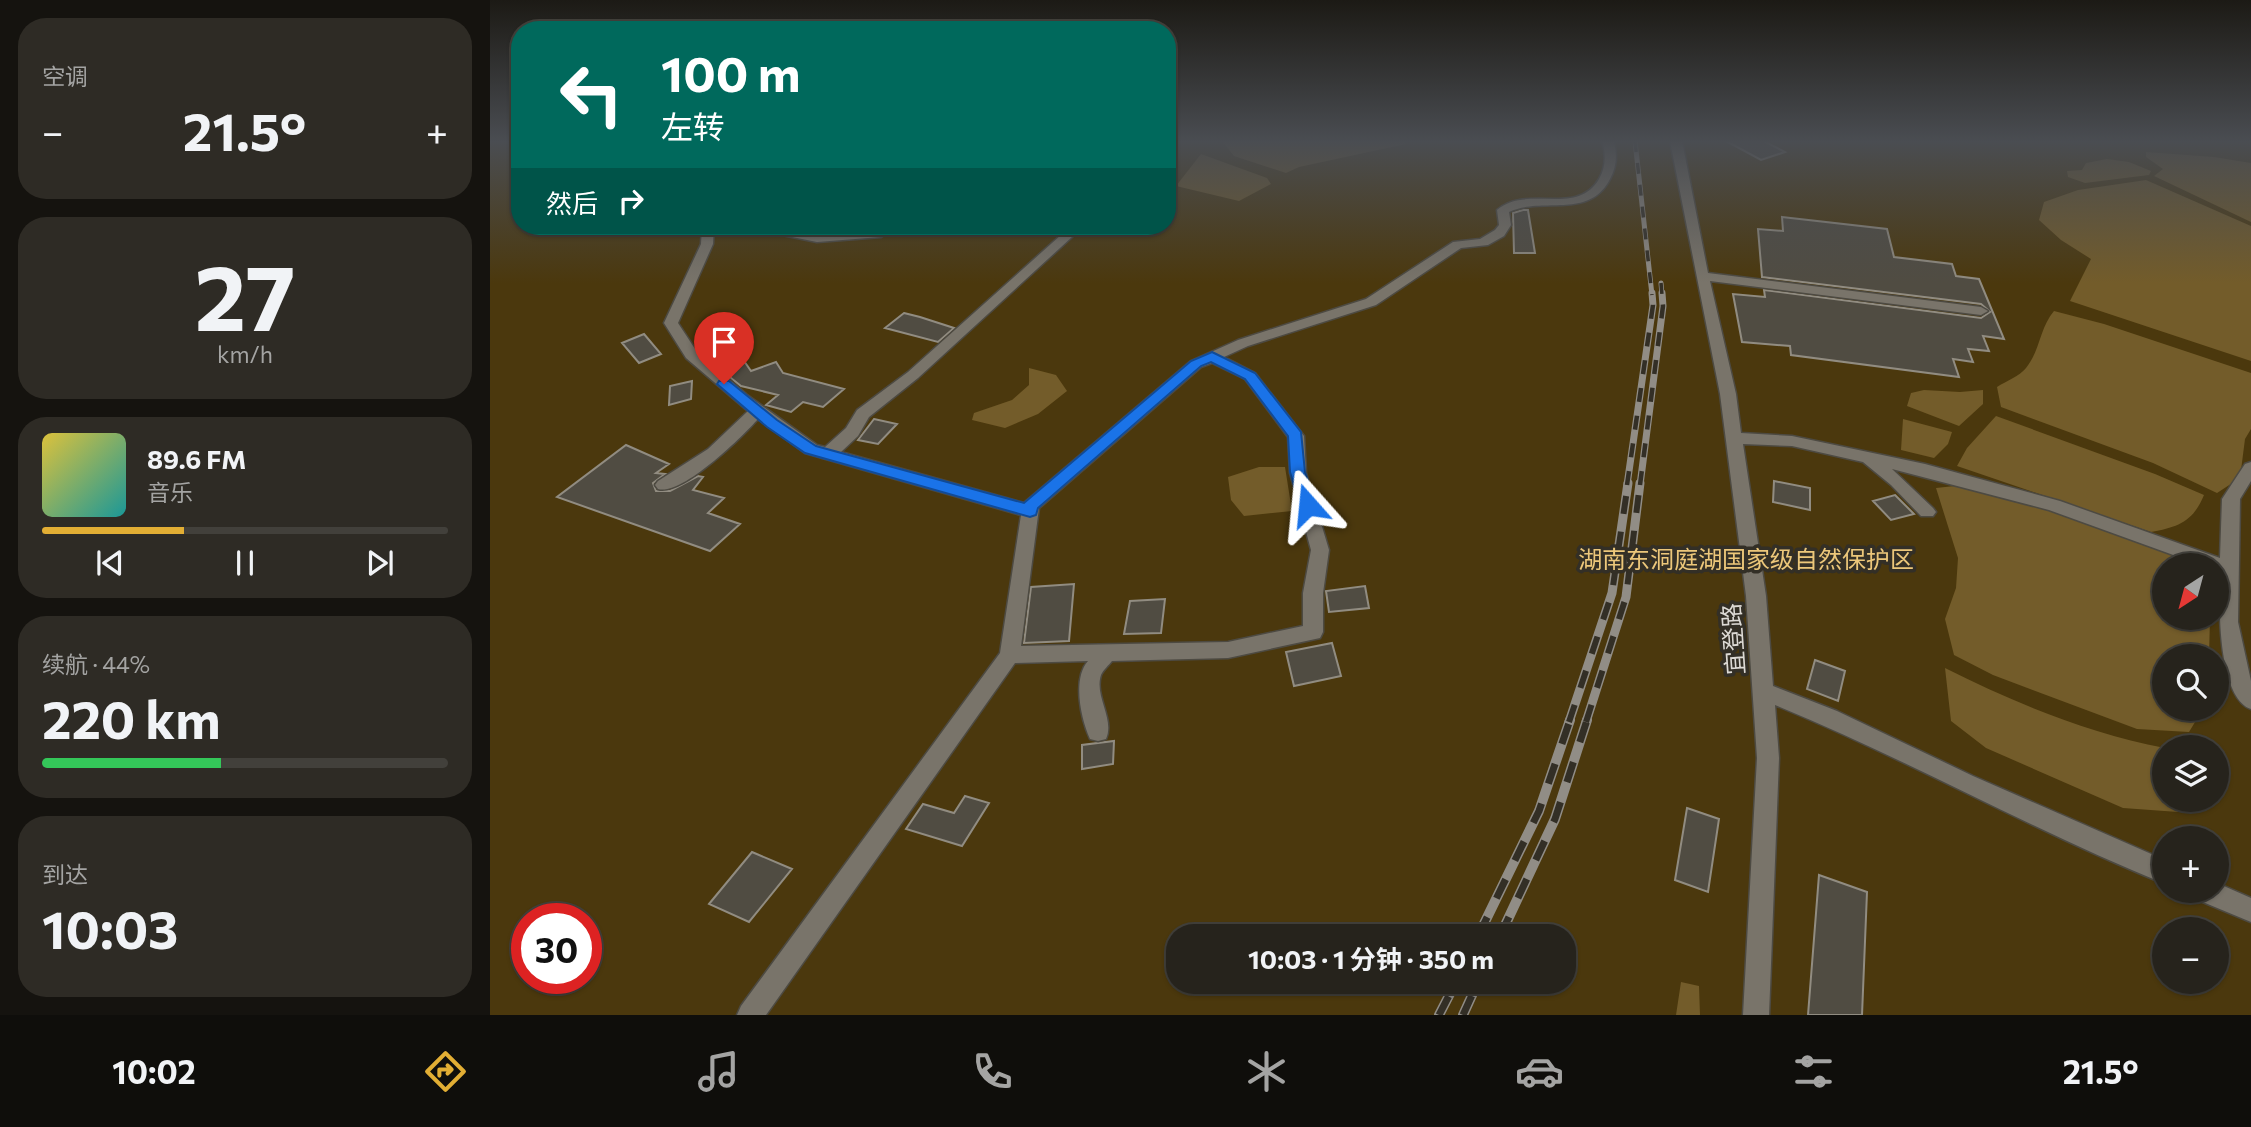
<!DOCTYPE html>
<html lang="zh">
<head>
<meta charset="utf-8">
<style>
	:root { --surface:#26231c; --page:#2e2b25; --text:#f1f3f6; --muted:#a4a4a3; --line:#42403b; --accent:#e2ae34 }
	body { margin:0; font-family:Commissioner,"Noto Sans SC",sans-serif; background:var(--page); color:var(--text); height:100vh; display:flex; flex-direction:column; font-size:26px; white-space:nowrap }
	* { box-sizing:border-box; margin:0 }
	p { font-size:23px; color:var(--muted) }
	.icon { flex:none; width:38px; height:38px; fill:none; stroke:currentColor; stroke-width:2; stroke-linecap:round; stroke-linejoin:round }
	.map { position:relative; flex:1; overflow:hidden }
	.panel { display:flex; flex-direction:column; gap:18px; padding:18px; background:#15130f; width:490px }
	.panel>* { flex:none }
	.hud { position:absolute; left:21px; top:21px; width:665px; height:214px; border-radius:28px; box-shadow:0 2px 5px #0004,0 0 0 2px var(--line); background:#00695c; color:#fff; overflow:hidden }
	.needle { width:46px; rotate:216deg }
	.tools { position:absolute; left:1662px; top:553px; display:grid; gap:14px }
	.tools a { display:grid; place-items:center; width:77px; height:77px; border-radius:50%; background:var(--surface); box-shadow:0 2px 5px #0004,0 0 0 2px var(--line); font-size:35px }
	.speed { position:absolute; left:21px; top:903px; display:flex; gap:14px; font-size:35px; font-weight:700; text-align:center }
	.speed>* { display:grid; place-content:center; width:91px; height:91px; border-radius:50%; background:var(--surface); box-shadow:0 2px 5px #0004,0 0 0 2px var(--line); line-height:1 }
	.speed .limit { border:10px solid #d22; background:#fff; color:#111 }
	.pin { position:absolute; display:grid; place-items:center; width:60px; height:60px; color:#fff; margin:-72px -30px; border-radius:50% 50% 50% 0; rotate:-45deg; box-shadow:0 0 7px #0007 }
	.pin .icon { rotate:45deg }
	.me { position:absolute; width:77px; margin:-38px; rotate:342deg; stroke-linejoin:round; filter:drop-shadow(0 0 5px #0008) }
	.turn { display:flex; align-items:center; gap:24px; height:147px; padding:0 35px; font-size:32px }
	.turn .icon { width:91px; height:91px; stroke-width:2.5 }
	.turn b { display:block; font-size:49px; line-height:60px }
	.then { display:flex; align-items:center; height:66px; padding:0 35px; background:#0003; gap:14px; font-size:26px }
	.big { font-size:52px; font-weight:700; line-height:1.1 }
	.panel .card { flex:1; display:flex; flex-direction:column; justify-content:center; gap:10px; min-width:0; padding:0 24px; border-radius:28px; background:var(--page) }
	.panel .dial { align-items:center; gap:0 }
	.dial b { font-size:91px; line-height:1 }
	.song { display:flex; align-items:center; gap:21px }
	.cover { width:84px; height:84px; border-radius:10px; background:linear-gradient(135deg,hsl(50 70% 55%),hsl(180 70% 35%)) }
	.played { height:7px; border-radius:4px; background:linear-gradient(90deg,var(--accent) 35%,var(--line) 35%) }
	.keys { display:flex; justify-content:space-around; direction:ltr }
	.heat { display:flex; justify-content:space-between; align-items:center; font-size:38px; direction:ltr }
	.charge { height:10px; border-radius:5px; background:linear-gradient(90deg,#34c759 44%,var(--line) 0) }
	.trip { position:absolute; left:676px; top:924px; width:410px; height:70px; border-radius:28px; background:var(--surface); box-shadow:0 2px 5px #0004,0 0 0 2px var(--line); font-weight:700; line-height:70px; text-align:center }
	.tabs { display:flex; height:112px; justify-content:space-around; align-items:center; background:#0f0e0b; color:var(--muted) }
	.tabs .icon { width:49px; height:49px }
	.tabs .current { color:var(--accent) }
	.tabs b { font-size:32px; color:var(--text) }
	main { display:flex; flex:1; min-height:0 }
	.map>svg:first-child { display:block }
</style>
</head>
<body>
<main>
<section class="panel">
<div class="card"><p>空调</p>
<div class="heat"><a>−</a><b class="big">21.5°</b><a>+</a></div>
</div>
<div class="card dial"><b>27</b><p>km/h</p></div>
<div class="card">
<div class="song"><i class="cover"></i><div><b>89.6 FM</b><p>音乐</p></div></div>
<div class="played"></div>
<div class="keys"><svg class="icon" aria-label="previous" viewBox="0 0 24 24"><path d="M18 5L8 12l10 7zM5 5v14"/></svg><svg class="icon" aria-label="pause" viewBox="0 0 24 24"><path d="M8 5v14M16 5v14"/></svg><svg class="icon" aria-label="next" viewBox="0 0 24 24"><path d="M6 5l10 7-10 7zM19 5v14"/></svg></div>
</div>
<div class="card"><p>续航 · 44%</p><b class="big">220 km</b><div class="charge"></div></div>
<div class="card"><p>到达</p><b class="big">10:03</b></div>
</section>
<div class="map">
<svg width="1761" height="1015" viewBox="0 0 1761 1015">
	<rect width="100%" height="100%" fill="#332f26"/>
	<path fill="#4b380d" fill-rule="evenodd" d="M 0,141 L 30,141 L 30,226 L 677,226 L 677,141 L 1761,141 L 1761,1015 L 0,1015 ZM 1675,565 L 1727,565 L 1727,618 L 1675,618 ZM 1675,656 L 1727,656 L 1727,709 L 1675,709 ZM 1675,747 L 1727,747 L 1727,800 L 1675,800 ZM 1675,838 L 1727,838 L 1727,891 L 1675,891 ZM 37,919 L 96,919 L 96,978 L 37,978 ZM 1675,929 L 1727,929 L 1727,982 L 1675,982 ZM 688,936 L 1073,936 L 1073,982 L 688,982 Z"/>
	<path fill="#735c2a" d="M 732,141 L 913,141 L 916,144 L 809,167 L 796,173 L 744,156 Z
		M 1656,152 L 1724,157 L 1761,163 L 1761,222 L 1664,176 L 1673,169 L 1656,157 Z
		M 711,154 L 777,178 L 781,184 L 749,201 L 686,186 Z
		M 1617,159 L 1639,162 L 1661,171 L 1659,175 L 1595,183 L 1578,177 L 1577,171 L 1592,170 L 1596,163 Z
		M 1656,180 L 1761,226 L 1761,361 L 1580,301 L 1601,259 L 1571,240 L 1549,220 L 1554,202 L 1588,190 Z
		M 1564,311 L 1614,324 L 1761,373 L 1761,429 L 1755,439 L 1750,478 L 1727,493 L 1663,463 L 1511,407 L 1507,387 C 1516,381 1530,376 1536,368 C 1550,351 1550,327 1564,311 Z
		M 539,368 L 566,375 L 577,391 L 548,414 L 515,428 L 482,420 L 484,413 L 522,400 L 539,385 Z
		M 1434,390 L 1470,392 L 1493,390 L 1493,404 L 1469,426 L 1417,406 L 1421,393 Z
		M 1506,416 L 1665,474 L 1714,495 C 1703,522 1688,527 1661,532 L 1467,466 L 1477,448 Z
		M 1413,419 L 1462,432 L 1458,444 L 1444,458 L 1411,450 Z
		M 769,467 L 795,467 L 802,511 L 754,516 L 741,500 L 738,477 Z
		M 1474,485 L 1641,536 L 1688,555 L 1697,565 L 1675,565 L 1675,618 L 1720,618 L 1719,656 L 1675,656 L 1675,709 L 1713,709 L 1699,732 L 1647,729 L 1503,675 L 1464,655 L 1455,619 L 1466,588 L 1468,558 L 1446,488 Z
		M 1455,668 C 1525,703 1597,733 1675,748 L 1675,800 L 1694,800 L 1688,812 L 1633,808 L 1496,748 L 1461,721 Z
		M 1191,982 L 1209,986 L 1210,1015 L 1186,1015 Z"/>
	<path fill="#504c42" stroke="#918c81" stroke-width="2" d="M 1236,141 L 1274,141 L 1295,152 L 1271,160 Z
		M 1033,210 L 1038,210 L 1045,253 L 1024,253 L 1023,213 Z
		M 1292,217 L 1397,229 L 1404,257 L 1462,264 L 1466,276 L 1489,279 L 1514,339 L 1493,336 L 1499,351 L 1478,349 L 1483,362 L 1463,359 L 1469,377 L 1301,355 L 1300,346 L 1252,342 L 1243,294 L 1275,297 L 1274,290 L 1491,318 L 1500,312 L 1491,304 L 1272,277 L 1268,229 L 1293,231 Z
		M 414,313 L 430,317 L 464,328 L 448,342 L 395,328 Z
		M 154,334 L 171,354 L 149,363 L 132,343 Z
		M 252,358 L 261,371 L 286,362 L 293,373 L 354,389 L 333,407 L 313,402 L 301,412 L 276,405 L 288,395 L 251,386 L 241,378 L 234,365 Z
		M 202,381 L 201,399 L 179,405 L 180,386 Z
		M 384,419 L 407,424 L 388,444 L 368,440 Z
		M 136,445 L 179,464 L 166,473 L 175,474 L 163,483 L 166,491 L 180,491 L 208,476 L 213,477 L 203,490 L 234,498 L 218,513 L 250,524 L 220,551 L 67,497 Z
		M 1284,481 L 1320,488 L 1320,510 L 1283,502 Z
		M 1405,495 L 1424,514 L 1401,520 L 1383,501 Z
		M 584,584 L 579,641 L 534,643 L 541,587 Z
		M 875,586 L 879,608 L 839,612 L 836,591 Z
		M 675,599 L 671,633 L 634,634 L 640,601 Z
		M 842,643 L 851,676 L 804,686 L 796,652 Z
		M 1325,660 L 1355,671 L 1348,701 L 1317,689 Z
		M 624,741 L 623,764 L 592,769 L 592,745 Z
		M 475,796 L 499,803 L 472,846 L 416,829 L 433,804 L 464,813 Z
		M 1197,808 L 1229,819 L 1218,892 L 1185,880 Z
		M 262,852 L 302,869 L 259,922 L 219,904 Z
		M 1329,875 L 1377,892 L 1372,1015 L 1318,1015 Z"/>
	<g fill="none" stroke-linecap="round" stroke-linejoin="round">
		<g stroke="#4d4a42" stroke-width="3">
			<path id="minor" d="M 677,141 L 686,141 L 677,148 Z
				M 1112,141 L 1124,141 C 1127,155 1127,166 1120,179 C 1099,220 1053,196 1019,212 L 1021,225 L 1014,236 L 998,245 L 971,248 L 886,305 L 758,346 L 734,357 L 765,373 L 814,436 L 816,473 L 839,550 L 833,593 L 833,632 L 830,638 L 738,658 L 622,661 C 619,665 613,670 611,675 C 604,696 625,719 616,739 L 608,741 L 600,739 C 591,719 582,679 598,661 L 525,663 L 276,1015 L 247,1015 L 251,1006 L 510,653 L 531,515 L 315,453 L 268,419 C 252,437 192,496 168,489 L 165,485 L 168,481 L 218,449 L 258,411 L 196,358 L 174,323 L 211,244 L 212,226 L 224,226 L 223,244 L 188,323 L 207,352 L 257,395 L 327,445 L 335,447 L 356,428 L 367,410 L 418,372 L 581,226 L 594,226 L 428,378 L 379,417 L 368,436 L 351,452 L 534,503 L 701,361 L 748,340 L 876,299 L 963,242 L 990,239 L 1005,230 L 1009,225 L 1007,210 C 1036,184 1087,217 1109,179 C 1116,167 1116,154 1112,141 ZM 722,363 L 755,379 L 798,437 L 800,473 L 821,550 L 813,593 L 813,626 L 738,642 L 531,646 L 549,508 L 711,367 Z
				M 1180,141 L 1192,141 L 1218,273 L 1491,307 L 1498,311 L 1491,315 L 1220,281 L 1246,394 L 1251,433 L 1302,436 L 1435,464 L 1570,501 L 1730,558 L 1732,499 L 1755,464 L 1761,462 L 1761,481 L 1750,499 L 1748,622 L 1761,681 L 1761,709 C 1727,697 1729,602 1730,572 L 1727,571 L 1727,565 L 1711,565 L 1559,510 L 1402,469 L 1443,508 L 1446,512 L 1443,516 L 1431,516 L 1401,485 L 1373,462 L 1302,446 L 1253,444 L 1276,596 L 1283,686 L 1347,711 L 1483,776 L 1675,860 L 1675,884 C 1542,830 1417,759 1285,705 L 1289,758 L 1279,1015 L 1253,1015 L 1267,758 L 1256,596 L 1230,394 Z
				M 261,226 L 285,226 L 327,234 L 391,229 L 397,233 L 391,237 L 327,242 L 267,230 Z
				M 1727,883 L 1761,898 L 1761,922 L 1708,900 L 1705,891 L 1727,891 Z"/>
		</g>
		<use href="#minor" fill="#79746a" fill-rule="evenodd"/>
		<g stroke="#918d86" stroke-width="5">
			<path id="rail-far3" d="M 1145,141 L 1162,295
				M 1171,283 L 1172,295"/>
		</g>
		<g stroke="#918d86" stroke-width="7">
			<path id="rail-far2" d="M 1137,485 L 1163,305 L 1162,293
				M 1150,485 L 1173,306 L 1172,293"/>
		</g>
		<g stroke="#918d86" stroke-width="9">
			<path id="rail-far1" d="M 1079,722 L 1122,593 L 1138,483
				M 1096,722 L 1136,597 L 1150,483"/>
		</g>
		<g stroke="#918d86" stroke-width="10">
			<path id="rail" d="M 988,936 L 1049,811 L 1080,720
				M 1010,936 L 1065,819 L 1097,720
				M 949,1015 L 966,982
				M 973,1015 L 988,982"/>
		</g>
		<use href="#rail-far3" stroke="#332f26" stroke-width="3.5" stroke-dasharray="11" stroke-linecap="butt"/>
		<use href="#rail-far2" stroke="#332f26" stroke-width="4.5" stroke-dasharray="14" stroke-linecap="butt"/>
		<use href="#rail-far1" stroke="#332f26" stroke-width="6" stroke-dasharray="18" stroke-linecap="butt"/>
		<use href="#rail" stroke="#332f26" stroke-width="7" stroke-dasharray="21" stroke-linecap="butt"/>
	</g>
	<linearGradient id="sky" x2="0" y2="1"><stop stop-color="#1c1a15"/><stop offset="0.5" stop-color="#4a4d52"/><stop offset="1" stop-color="#4a4d52" stop-opacity="0"/></linearGradient>
	<rect width="1761" height="283" fill="url(#sky)"/>
	<path fill="#1a73e8" stroke="#114b97" stroke-width="2" d="M 722,352 L 765,373 L 811,432 L 815,472 L 826,505 L 824,509 L 818,510 L 810,505 L 800,472 L 798,436 L 755,379 L 721,362 L 711,366 L 548,508 L 546,515 L 540,517 L 315,453 L 277,427 L 227,384 L 229,381 L 239,381 L 287,420 L 326,446 L 534,503 L 701,361 Z"/>
	<g text-anchor="middle" stroke-width="7" stroke-linejoin="round" paint-order="stroke">
		<g font-size="24" fill="#ecc77a" stroke="#332f26">
			<text x="1256" y="568">湖南东洞庭湖国家级自然保护区</text>
		</g>
		<g font-size="24" fill="#dddad5" stroke="#332f26">
			<text transform="translate(1244 639) rotate(-94)" y="8">宜登路</text>
		</g>
	</g>
</svg>
<div class="tools">
<a><svg class="needle" viewBox="-14 -14 28 28"><path d="M0-13l5 13h-10z" fill="#e53935"/><path d="M0 13l5-13h-10z" fill="#a4a4a3"/></svg></a>
<a><svg class="icon" aria-label="search" viewBox="0 0 24 24"><circle cx="10" cy="10" r="6"/><path d="M15 15l6 6"/></svg></a>
<a><svg class="icon" aria-label="layers" viewBox="0 0 24 24"><path d="M12 4l9 5-9 5-9-5zM3 14l9 5 9-5"/></svg></a>
<a>+</a>
<a>−</a>
</div>
<div class="speed"><div class="limit">30</div></div>
<div class="pin" style="left:234px;top:384px;background:#d93025"><svg class="icon" aria-label="arrive" viewBox="0 0 24 24"><path d="M6 21V4h12l-3 4 3 4H6"/></svg></div>
<svg class="me" style="left:818px;top:505px" viewBox="-20 -20 40 40"><path d="M0-17L14 15 0 8-14 15z" fill="#1a73e8" stroke="#fff" stroke-width="4"/></svg>
<div class="trip">10:03 · 1 分钟 · 350 m</div>
<div class="hud">
<div class="turn"><svg class="icon" aria-label="left" viewBox="0 0 24 24"><path d="M17 20v-9H6M10 6l-5 5 5 5"/></svg><div><b>100 m</b>左转</div></div>
<div class="then">然后<svg class="icon" aria-label="right" viewBox="0 0 24 24"><path d="M7 20v-9h11M14 6l5 5-5 5"/></svg></div>
</div>
</div>
</main>
<nav class="tabs">
<b>10:02</b>
<svg class="icon current" aria-label="directions" viewBox="0 0 24 24"><path d="M12 3l9 9-9 9-9-9zM9 14v-3h6M13 9l2 2-2 2"/></svg>
<svg class="icon" aria-label="music" viewBox="0 0 24 24"><path d="M9 18V5l10-2v13"/><circle cx="6" cy="18" r="3"/><circle cx="16" cy="16" r="3"/></svg>
<svg class="icon" aria-label="phone" viewBox="0 0 24 24"><path d="M5 4h4l2 5-3 2q2 4 5 5l2-3 5 2v4C11 20 4 13 5 4z"/></svg>
<svg class="icon" aria-label="climate" viewBox="0 0 24 24"><path d="M12 3v18M4 7l16 10M4 17L20 7"/></svg>
<svg class="icon" aria-label="car" viewBox="0 0 24 24"><path d="M5 17H2v-5l4-1 3-4h7l3 4 3 1v5h-3M9 17h6M6 11h13"/><circle cx="7" cy="17" r="2"/><circle cx="17" cy="17" r="2"/></svg>
<svg class="icon" aria-label="filters" viewBox="0 0 24 24"><path d="M4 7h16M4 17h16"/><circle cx="9" cy="7" r="2"/><circle cx="15" cy="17" r="2"/></svg>
<b>21.5°</b>
</nav>
</body>
</html>
